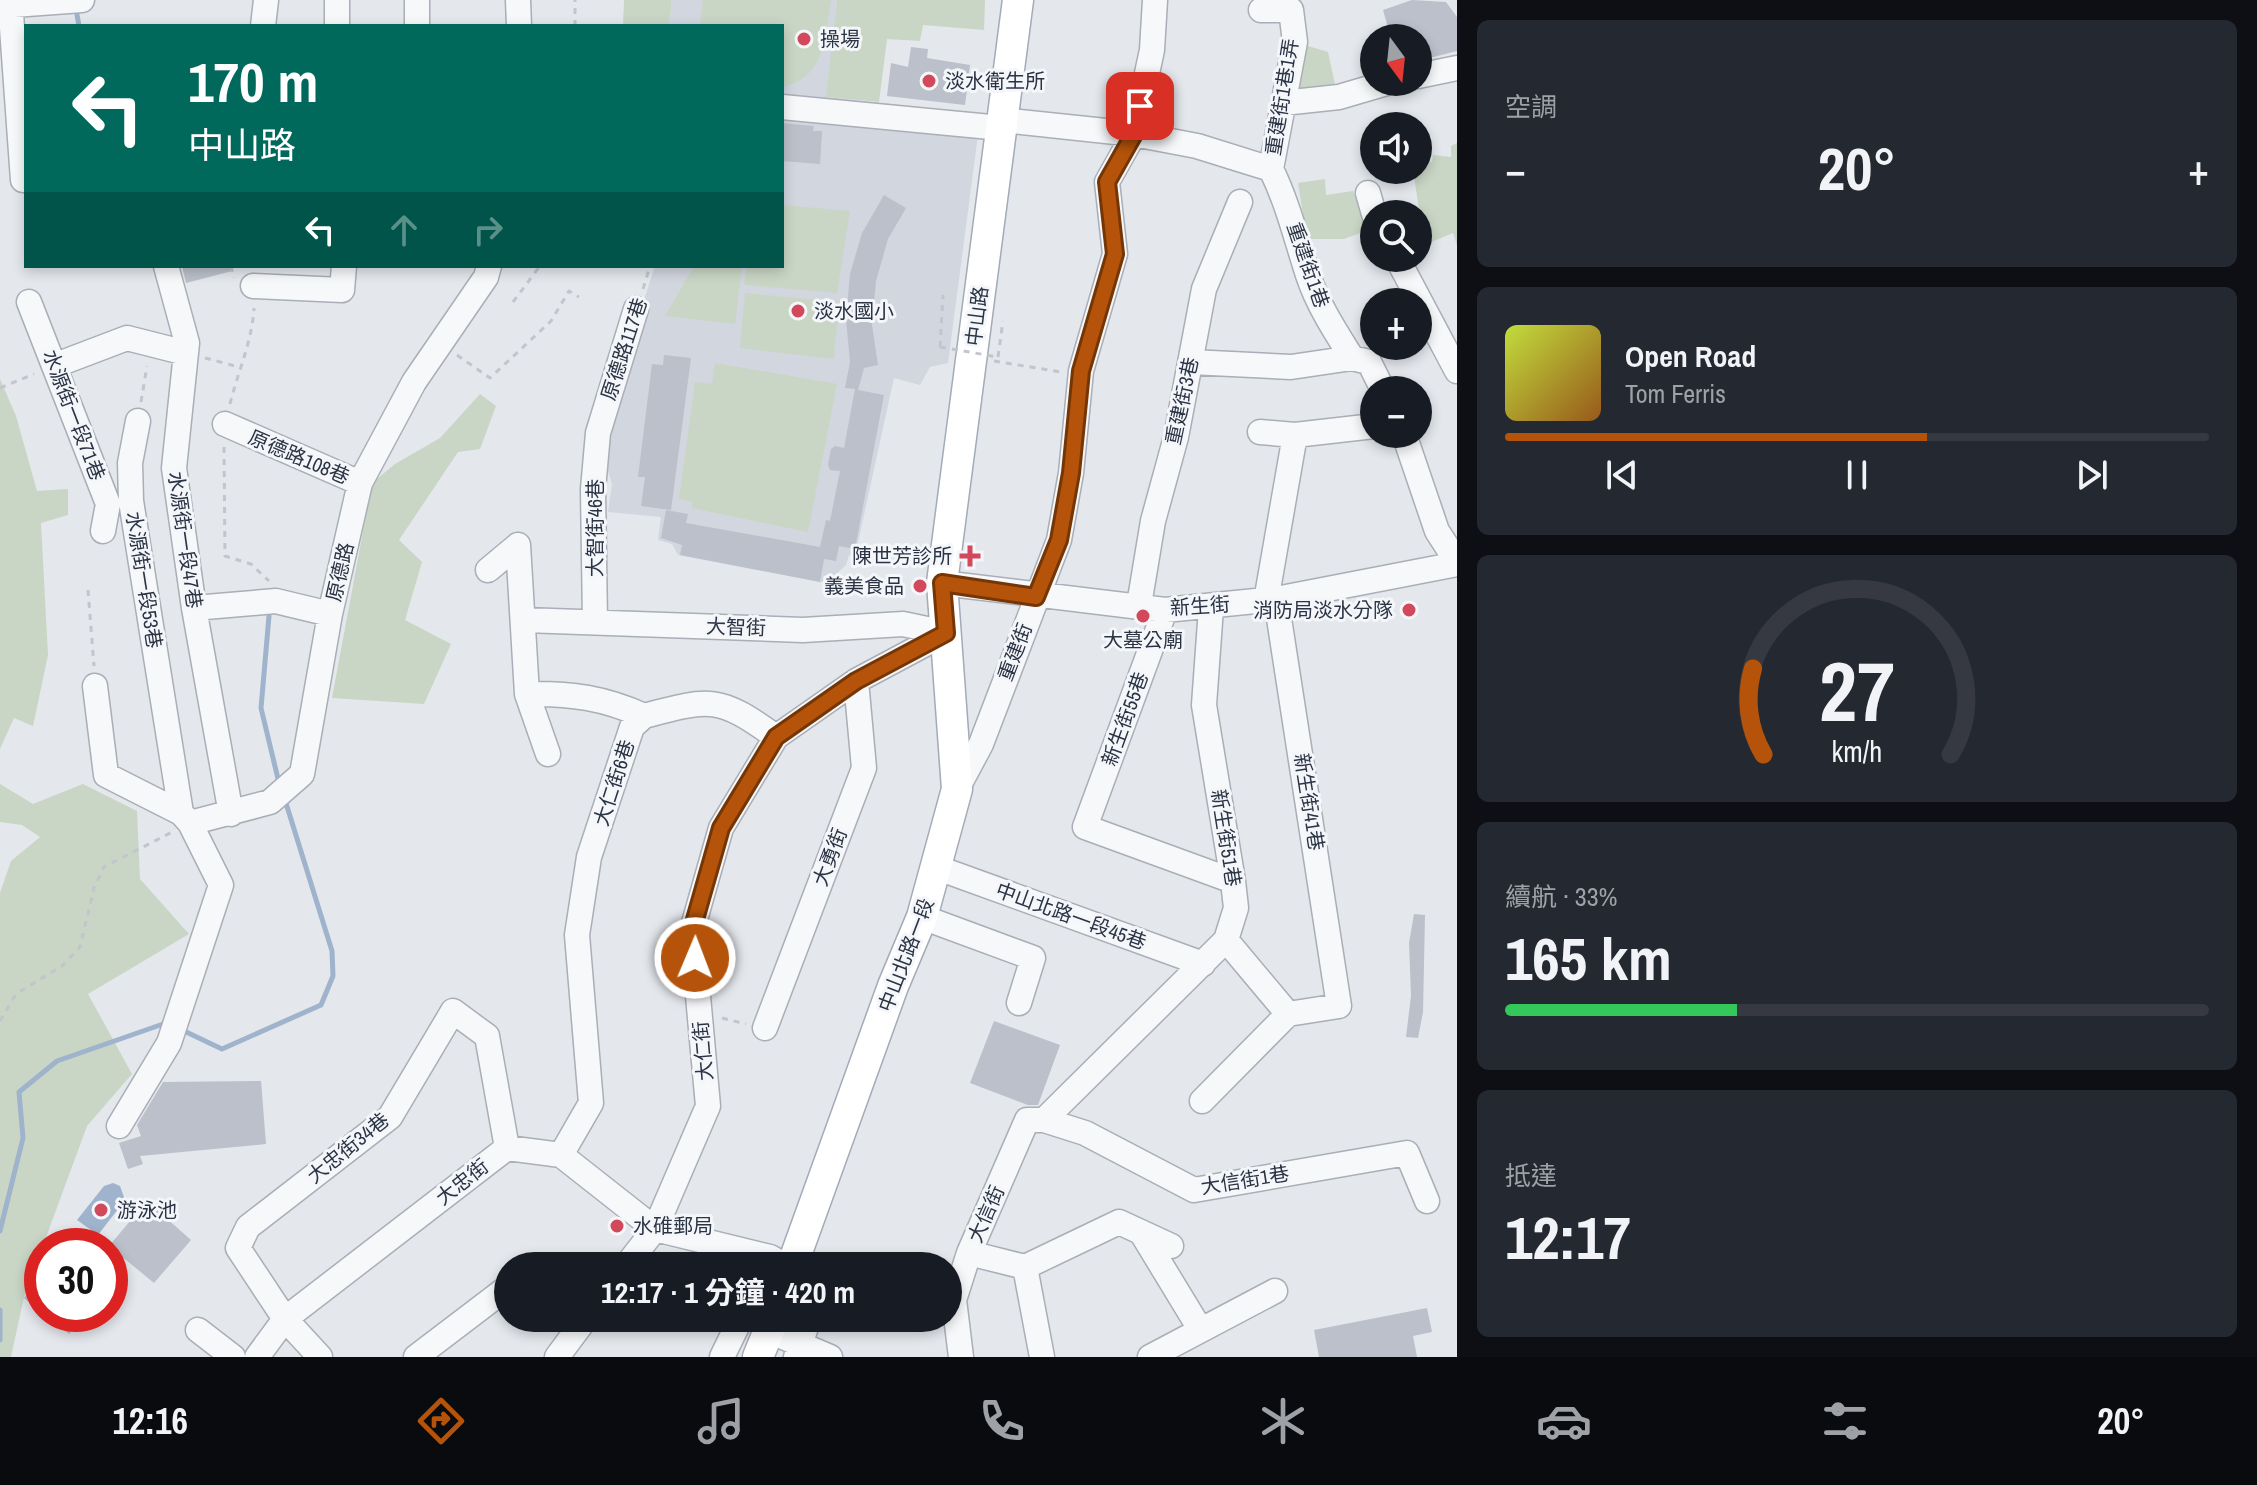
<!DOCTYPE html>
<html lang="zh-TW">
<head>
<meta charset="utf-8">
<style>
	:root { --surface:#171b24; --page:#242831; --text:#f1f3f6; --muted:#9ea1a6; --line:#363941; --accent:#b45309 }
	body { margin:0; font-family:"Archivo Narrow","Noto Sans TC",sans-serif; background:var(--page); color:var(--text); height:100vh; display:flex; flex-direction:column; font-size:30px; white-space:nowrap }
	* { box-sizing:border-box; margin:0 }
	p { font-size:26px; color:var(--muted) }
	.icon { flex:none; width:44px; height:44px; fill:none; stroke:currentColor; stroke-width:2; stroke-linecap:round; stroke-linejoin:round }
	.map { position:relative; flex:1; overflow:hidden }
	.sheet { display:flex; flex-direction:column; gap:20px; padding:20px; background:#0d0f14; width:800px }
	.sheet>* { flex:none }
	.top-card { position:absolute; left:24px; top:24px; width:760px; height:244px; border-radius:0px; box-shadow:0 4px 12px #0003; background:#00695c; color:#fff; overflow:hidden }
	.needle { width:52px; rotate:165deg }
	.tools { position:absolute; left:1360px; top:24px; display:grid; gap:16px }
	.tools a { display:grid; place-items:center; width:72px; height:72px; border-radius:50%; background:var(--surface); box-shadow:0 4px 12px #0003; font-size:40px }
	.speed { position:absolute; left:24px; top:1228px; display:flex; gap:16px; font-size:40px; font-weight:700; text-align:center }
	.speed>* { display:grid; place-content:center; width:104px; height:104px; border-radius:50%; background:var(--surface); box-shadow:0 4px 12px #0003; line-height:1 }
	.speed .limit { border:12px solid #d22; background:#fff; color:#111 }
	.pin { position:absolute; display:grid; place-items:center; width:68px; height:68px; color:#fff; margin:-34px; border-radius:16px; box-shadow:0 4px 12px #0006 }
	.me { position:absolute; width:88px; margin:-44px; rotate:1deg; stroke-linejoin:round; filter:drop-shadow(0 0 6px #0008) }
	.turn { display:flex; align-items:center; gap:28px; height:168px; padding:0 32px; font-size:36px }
	.turn .icon { width:104px; height:104px; stroke-width:2.5 }
	.turn b { display:block; font-size:56px; line-height:68px }
	.lanes { display:flex; align-items:center; height:76px; padding:0 32px; background:#0003; justify-content:center; gap:40px; direction:ltr }
	.lanes .off { opacity:.35 }
	.big { font-size:60px; font-weight:700; line-height:1.1 }
	.sheet .widget { flex:1; display:flex; flex-direction:column; justify-content:center; gap:12px; min-width:0; padding:0 28px; border-radius:12px; background:var(--page) }
	.sheet .dial { align-items:center; gap:0 }
	.dial svg { height:208px; overflow:visible; fill:none; stroke:var(--line); stroke-width:7; stroke-linecap:round; text-anchor:middle }
	.dial text { fill:var(--text); stroke:none }
	.song { display:flex; align-items:center; gap:24px }
	.cover { width:96px; height:96px; border-radius:12px; background:linear-gradient(135deg,hsl(70 70% 55%),hsl(30 70% 35%)) }
	.played { height:8px; border-radius:4px; background:linear-gradient(90deg,var(--accent) 60%,var(--line) 60%) }
	.keys { display:flex; justify-content:space-around; direction:ltr }
	.heat { display:flex; justify-content:space-between; align-items:center; font-size:44px; direction:ltr }
	.charge { height:12px; border-radius:6px; background:linear-gradient(90deg,#34c759 33%,var(--line) 0) }
	.trip { position:absolute; left:494px; top:1252px; width:468px; height:80px; border-radius:40px; background:var(--surface); box-shadow:0 4px 12px #0003; font-weight:700; line-height:80px; text-align:center }
	.menu { display:flex; height:128px; justify-content:space-around; align-items:center; background:#090b0e; color:var(--muted) }
	.menu .icon { width:56px; height:56px }
	.menu .selected { color:var(--accent) }
	.menu b { font-size:36px; color:var(--text) }
	main { display:flex; flex:1; min-height:0 }
	.map>svg:first-child { display:block }
</style>
</head>
<body>
<main>
<div class="map">
<svg width="1457" height="1357" viewBox="0 0 1457 1357">
	<rect width="100%" height="100%" fill="#e4e7ec"/>
	<path fill="#d2d6de" d="M 672,0 L 837,0 L 827,97 L 964,112 L 961,133 L 978,135 L 948,363 L 930,367 L 920,385 L 894,378 L 855,556 L 849,555 L 846,565 L 826,583 L 678,555 L 672,544 L 658,540 L 661,517 L 608,512 L 612,484 L 606,465 L 619,394 L 631,339 L 655,266 L 782,266 L 782,26 L 669,26 Z"/>
	<path fill="#c9d6c5" d="M 624,0 L 672,0 L 669,26 L 623,26 Z
		M 703,0 L 831,0 C 825,37 826,78 782,87 L 782,26 L 700,26 Z
		M 837,0 L 985,0 L 984,30 L 923,25 L 920,41 L 887,39 L 879,102 L 826,97 Z
		M 1298,43 L 1328,52 L 1336,89 L 1288,94 Z
		M 1457,143 L 1457,245 L 1453,233 L 1429,243 L 1419,209 L 1413,170 L 1418,170 L 1418,165 L 1432,162 L 1433,155 L 1451,157 L 1451,146 Z
		M 1325,179 L 1326,195 L 1353,191 L 1368,230 L 1344,239 L 1307,239 L 1298,183 Z
		M 782,205 L 850,211 L 837,293 L 744,285 L 747,266 L 782,266 Z
		M 694,266 L 742,266 L 735,324 L 665,316 Z
		M 745,293 L 839,302 L 834,359 L 740,348 Z
		M 715,363 L 837,384 L 808,532 L 692,508 L 692,502 L 679,499 L 695,382 L 712,384 Z
		M 0,379 L 16,416 L 37,491 L 68,489 L 68,515 L 41,523 L 48,655 L 33,726 L 14,718 L 0,749 Z
		M 480,394 L 496,406 L 480,449 L 458,452 L 399,540 L 422,562 L 405,620 L 451,644 L 424,704 L 332,698 L 372,483 L 395,464 L 440,438 Z
		M 0,784 L 33,804 L 83,784 L 137,811 L 140,879 L 189,934 L 88,994 L 132,1074 L 87,1126 L 24,1297 L 11,1357 L 0,1357 L 0,893 L 11,861 L 40,837 L 22,825 L 0,822 Z"/>
	<path fill="#9fb4cc" d="M 113,1183 L 120,1186 L 125,1200 L 98,1235 L 77,1220 L 104,1186 Z"/>
	<g fill="none" stroke-linecap="round" stroke-linejoin="round">
		<path stroke="#9fb4cc" stroke-width="5" d="M 76,9 L 79,26
			M 269,616 L 261,708 L 279,783
			M 182,1030 L 222,1049 L 321,1005 L 333,976 L 332,951 L 285,800
			M 0,1231 L 23,1138 L 19,1092 L 57,1061 L 166,1023
			M 0,1310 L 0,1340"/>
	</g>
	<path fill="#bbc0ca" d="M 1412,0 L 1446,2 L 1457,17 L 1457,51 L 1418,61 L 1418,38 L 1391,38 L 1383,10 Z
		M 911,47 L 928,49 L 927,58 L 970,65 L 965,105 L 887,96 L 891,63 L 908,67 Z
		M 782,123 L 814,126 L 813,131 L 822,131 L 820,164 L 782,161 Z
		M 884,195 L 906,208 L 888,239 L 876,281 L 872,325 L 878,365 L 864,368 L 858,390 L 884,395 L 855,549 L 839,546 L 836,561 L 824,559 L 820,582 L 680,555 L 682,545 L 661,538 L 666,510 L 688,514 L 686,523 L 820,547 L 826,520 L 830,521 L 840,471 L 830,470 L 828,465 L 831,449 L 835,446 L 844,448 L 855,389 L 845,388 L 850,362 L 846,319 L 850,274 L 862,233 Z
		M 182,266 L 231,266 L 232,271 L 186,283 Z
		M 664,355 L 691,358 L 671,510 L 641,506 L 645,477 L 638,477 L 652,364 L 663,365 Z
		M 1414,914 L 1425,915 L 1423,1012 L 1418,1038 L 1406,1037 L 1411,996 L 1409,943 Z
		M 994,1021 L 1060,1045 L 1038,1105 L 1028,1105 L 970,1083 Z
		M 261,1081 L 266,1144 L 140,1156 L 143,1164 L 128,1169 L 119,1143 L 141,1136 L 137,1125 L 163,1082 Z
		M 147,1201 L 191,1240 L 154,1283 L 109,1246 Z
		M 42,1276 L 42,1312 L 24,1298 Z
		M 1427,1308 L 1432,1332 L 1413,1336 L 1417,1357 L 1319,1357 L 1314,1330 Z
		M 44,1314 L 87,1314 L 69,1334 Z"/>
	<g fill="none" stroke-linecap="round" stroke-linejoin="round">
		<g stroke="#a9aeb7" stroke-width="27">
			<path id="minor" d="M 10,0 L 23,180
				M 337,0 L 337,26
				M 417,0 L 417,26
				M 518,0 L 519,26
				M 0,6 L 82,0
				M 263,26 L 266,0
				M 1418,76 L 1457,68
				M 1283,103 L 1339,97 L 1390,82
				M 782,107 L 1001,128
				M 1002,120 L 1134,134 L 1197,146 L 1271,169 L 1295,42 L 1291,10 L 1261,10
				M 1271,169 C 1288,204 1296,238 1308,275 C 1318,305 1335,331 1352,358
				M 1368,193 L 1374,214
				M 1397,258 L 1457,371
				M 166,266 L 187,343 L 174,468 L 194,608 L 231,814
				M 253,286 L 342,290 L 344,266
				M 29,302 L 108,504 L 103,531
				M 1191,362 L 1291,367 L 1352,358 L 1369,362 L 1383,390
				M 56,365 L 127,338 L 186,353
				M 138,421 L 130,463 L 131,501 L 181,813
				M 225,424 L 360,483
				M 1260,432 L 1295,435 L 1374,426
				M 1404,434 L 1437,531 L 1457,562
				M 518,545 L 527,694
				M 488,570 L 518,545
				M 942,583 L 1165,610 L 1276,599 L 1457,564
				M 1266,601 L 1295,435
				M 1139,605 L 1153,521 L 1176,437 L 1204,289 L 1240,202
				M 194,608 L 276,601 L 330,614
				M 1165,610 L 1085,827 L 1233,881
				M 524,620 L 803,630 L 903,624 L 946,633
				M 595,622 L 593,489 L 598,433 L 636,309
				M 95,686 L 106,775 L 181,813 L 190,823 L 270,802 L 302,774 L 330,614 L 360,483 L 414,382 L 486,277 L 489,266
				M 644,716 C 711,698 719,696 776,737
				M 548,754 L 527,694 C 570,693 605,698 644,716 L 632,727 L 589,857 L 577,935 L 591,1103 L 561,1155
				M 957,789 L 981,744 L 1059,540 L 1071,473 L 1081,371 L 1115,254 L 1107,182 L 1134,134 L 1152,50 L 1155,0
				M 938,868 L 1203,964
				M 922,917 L 1033,958 L 1019,1003
				M 1226,940 L 1288,1014 L 1339,1006 L 1276,599
				M 765,1028 L 864,768 L 856,681
				M 1202,1101 L 1288,1014
				M 1044,1120 L 1085,1133 L 1194,1190 L 1407,1153 L 1427,1201
				M 119,1126 L 169,1043 L 221,885 L 190,823
				M 1141,1232 L 1200,1329
				M 969,1253 L 1025,1267 L 1119,1222 L 1171,1246
				M 626,1266 L 655,1229 L 708,1106 L 692,930 L 721,828 L 776,737 L 856,681 L 946,633
				M 818,1266 L 830,1266
				M 1025,1267 L 1042,1357
				M 198,1330 L 233,1357
				M 769,1331 L 830,1357
				M 257,1357 L 285,1319 L 507,1148 L 561,1155 L 655,1229 L 770,1257 L 786,1266
				M 320,1357 L 285,1319 L 238,1248 L 248,1227 L 390,1117 L 453,1011 L 487,1036 L 507,1148
				M 416,1357 L 508,1287
				M 557,1357 L 586,1318
				M 722,1357 L 741,1318
				M 796,1357 L 809,1318
				M 961,1357 L 954,1300 L 969,1253 L 1027,1120 L 1044,1120 L 1226,940 L 1236,908 L 1233,881 L 1204,705 L 1211,608
				M 1150,1357 L 1275,1291"/>
		</g>
		<g stroke="#a3abb8" stroke-width="33">
			<path id="major" d="M 792,1266 L 893,986 L 922,917 L 957,789 L 942,583 L 1018,0
				M 758,1357 L 774,1318"/>
		</g>
		<path stroke="#c2c5cb" stroke-width="3" stroke-dasharray="6 6" stroke-linecap="butt" d="M 575,26 L 575,0
			M 231,266 L 234,278
			M 643,289 L 650,266
			M 513,302 L 540,266
			M 940,347 L 943,295
			M 457,355 L 490,378 L 551,321 L 569,291 L 579,297
			M 998,357 L 1003,321
			M 205,358 L 239,367
			M 994,361 L 1061,372
			M 0,388 L 34,374
			M 141,402 L 147,366
			M 230,404 C 238,371 252,342 254,308
			M 224,447 L 225,556 L 251,564 L 269,581
			M 88,590 L 94,666
			M 722,1018 L 746,1024
			M 0,1021 L 16,994 L 62,966 L 80,947 L 94,888 L 104,867 L 172,832"/>
		<use href="#minor" stroke="#f7f8fa" stroke-width="24"/>
		<use href="#major" stroke="#fff" stroke-width="30"/>
		<path stroke="#c2c5cb" stroke-width="3" stroke-dasharray="6 6" stroke-linecap="butt" d="M 940,347 L 998,357"/>
	</g>
	<g fill="none" stroke-linecap="round" stroke-linejoin="round">
		<g stroke="#753606" stroke-width="20">
			<path id="route" d="M 695,958 L 692,930 L 721,828 L 776,737 L 856,681 L 946,633 L 942,583 L 1036,597 L 1059,540 L 1071,473 L 1081,371 L 1115,254 L 1107,182 L 1134,134 L 1140,106"/>
		</g>
		<use href="#route" stroke="#b45309" stroke-width="14"/>
	</g>
	<g fill="#d1495b" stroke="#f4f6f9" stroke-width="3">
		<circle cx="804" cy="39" r="8"/>
		<circle cx="929" cy="81" r="8"/>
		<circle cx="798" cy="311" r="8"/>
		<path d="M966 544h8v8h8v8h-8v8h-8v-8h-8v-8h8z"/>
		<circle cx="920" cy="586" r="8"/>
		<circle cx="1409" cy="610" r="8"/>
		<circle cx="1143" cy="616" r="8"/>
		<circle cx="101" cy="1210" r="8"/>
		<circle cx="617" cy="1226" r="8"/>
	</g>
	<g text-anchor="middle" stroke-width="6" stroke-linejoin="round" paint-order="stroke">
		<g font-size="20" fill="#2b3445" stroke="#f4f6f9" text-anchor="start">
			<text x="820" y="46">操場</text>
			<text x="945" y="88">淡水衛生所</text>
			<text x="814" y="318">淡水國小</text>
			<text x="952" y="563" text-anchor="end">陳世芳診所</text>
			<text x="904" y="593" text-anchor="end">義美食品</text>
			<text x="1393" y="617" text-anchor="end">消防局淡水分隊</text>
			<text x="1143" y="647" text-anchor="middle">大墓公廟</text>
			<text x="117" y="1217">游泳池</text>
			<text x="633" y="1233">水碓郵局</text>
		</g>
		<g font-size="20" fill="#2b3445" stroke="#f4f6f9">
			<text transform="translate(1282 97) rotate(-81)" y="7">重建街1巷1弄</text>
			<text transform="translate(1308 265) rotate(71)" y="7">重建街1巷</text>
			<text transform="translate(977 316) rotate(-83)" y="7">中山路</text>
			<text transform="translate(624 349) rotate(-72)" y="7">原德路117巷</text>
			<text transform="translate(1182 401) rotate(-78)" y="7">重建街3巷</text>
			<text transform="translate(74 415) rotate(69)" y="7">水源街一段71巷</text>
			<text transform="translate(299 457) rotate(23)" y="7">原德路108巷</text>
			<text transform="translate(595 528) rotate(-90)" y="7">大智街46巷</text>
			<text transform="translate(185 540) rotate(82)" y="7">水源街一段47巷</text>
			<text transform="translate(340 572) rotate(-77)" y="7">原德路</text>
			<text transform="translate(144 580) rotate(81)" y="7">水源街一段53巷</text>
			<text transform="translate(1200 606) rotate(-4)" y="7">新生街</text>
			<text transform="translate(736 627) rotate(2)" y="7">大智街</text>
			<text transform="translate(1015 652) rotate(-69)" y="7">重建街</text>
			<text transform="translate(1125 719) rotate(-70)" y="7">新生街55巷</text>
			<text transform="translate(614 783) rotate(-72)" y="7">大仁街6巷</text>
			<text transform="translate(1309 802) rotate(81)" y="7">新生街41巷</text>
			<text transform="translate(1226 838) rotate(81)" y="7">新生街51巷</text>
			<text transform="translate(830 857) rotate(-69)" y="7">大勇街</text>
			<text transform="translate(1071 916) rotate(20)" y="7">中山北路一段45巷</text>
			<text transform="translate(906 955) rotate(-69)" y="7">中山北路一段</text>
			<text transform="translate(703 1051) rotate(-95)" y="7">大仁街</text>
			<text transform="translate(348 1148) rotate(-39)" y="7">大忠街34巷</text>
			<text transform="translate(1245 1180) rotate(-9)" y="7">大信街1巷</text>
			<text transform="translate(462 1182) rotate(-38)" y="7">大忠街</text>
			<text transform="translate(986 1214) rotate(-66)" y="7">大信街</text>
		</g>
	</g>
</svg>
<div class="tools">
<a><svg class="needle" viewBox="-14 -14 28 28"><path d="M0-13l5 13h-10z" fill="#e53935"/><path d="M0 13l5-13h-10z" fill="#9ea1a6"/></svg></a>
<a><svg class="icon" aria-label="sound" viewBox="0 0 24 24"><path d="M4 9h4l5-4v14l-5-4H4zM17 9q2 3 0 6"/></svg></a>
<a><svg class="icon" aria-label="search" viewBox="0 0 24 24"><circle cx="10" cy="10" r="6"/><path d="M15 15l6 6"/></svg></a>
<a>+</a>
<a>−</a>
</div>
<div class="speed"><div class="limit">30</div></div>
<div class="pin" style="left:1140px;top:106px;background:#d93025"><svg class="icon" aria-label="arrive" viewBox="0 0 24 24"><path d="M6 21V4h12l-3 4 3 4H6"/></svg></div>
<svg class="me" style="left:695px;top:958px" viewBox="-20 -20 40 40"><circle r="17" fill="#b45309" stroke="#fff" stroke-width="3"/><path d="M0-11L8 9 0 5-8 9z" fill="#fff"/></svg>
<div class="trip">12:17 · 1 分鐘 · 420 m</div>
<div class="top-card">
<div class="turn"><svg class="icon" aria-label="left" viewBox="0 0 24 24"><path d="M17 20v-9H6M10 6l-5 5 5 5"/></svg><div><b>170 m</b>中山路</div></div>
<div class="lanes"><svg class="icon" aria-label="left" viewBox="0 0 24 24"><path d="M17 20v-9H6M10 6l-5 5 5 5"/></svg><svg class="icon off" aria-label="ahead" viewBox="0 0 24 24"><path d="M12 20V5M6 11l6-6 6 6"/></svg><svg class="icon off" aria-label="right" viewBox="0 0 24 24"><path d="M7 20v-9h11M14 6l5 5-5 5"/></svg></div>
</div>
</div>
<section class="sheet">
<div class="widget"><p>空調</p>
<div class="heat"><a>−</a><b class="big">20°</b><a>+</a></div>
</div>
<div class="widget">
<div class="song"><i class="cover"></i><div><b>Open Road</b><p>Tom Ferris</p></div></div>
<div class="played"></div>
<div class="keys"><svg class="icon" aria-label="previous" viewBox="0 0 24 24"><path d="M18 5L8 12l10 7zM5 5v14"/></svg><svg class="icon" aria-label="pause" viewBox="0 0 24 24"><path d="M8 5v14M16 5v14"/></svg><svg class="icon" aria-label="next" viewBox="0 0 24 24"><path d="M6 5l10 7-10 7zM19 5v14"/></svg></div>
</div>
<div class="widget dial"><svg viewBox="0 0 100 80">
<path d="M14 69A42 42 0 1 1 86 69"/>
<path d="M14 69A42 42 0 0 1 10 36" stroke="#b45309"/>
<text x="50" y="56" font-size="32" font-weight="700">27</text>
<text x="50" y="72" font-size="11">km/h</text>
</svg></div>
<div class="widget"><p>續航 · 33%</p><b class="big">165 km</b><div class="charge"></div></div>
<div class="widget"><p>抵達</p><b class="big">12:17</b></div>
</section>
</main>
<nav class="menu">
<b>12:16</b>
<svg class="icon selected" aria-label="directions" viewBox="0 0 24 24"><path d="M12 3l9 9-9 9-9-9zM9 14v-3h6M13 9l2 2-2 2"/></svg>
<svg class="icon" aria-label="music" viewBox="0 0 24 24"><path d="M9 18V5l10-2v13"/><circle cx="6" cy="18" r="3"/><circle cx="16" cy="16" r="3"/></svg>
<svg class="icon" aria-label="phone" viewBox="0 0 24 24"><path d="M5 4h4l2 5-3 2q2 4 5 5l2-3 5 2v4C11 20 4 13 5 4z"/></svg>
<svg class="icon" aria-label="climate" viewBox="0 0 24 24"><path d="M12 3v18M4 7l16 10M4 17L20 7"/></svg>
<svg class="icon" aria-label="car" viewBox="0 0 24 24"><path d="M5 17H2v-5l4-1 3-4h7l3 4 3 1v5h-3M9 17h6M6 11h13"/><circle cx="7" cy="17" r="2"/><circle cx="17" cy="17" r="2"/></svg>
<svg class="icon" aria-label="filters" viewBox="0 0 24 24"><path d="M4 7h16M4 17h16"/><circle cx="9" cy="7" r="2"/><circle cx="15" cy="17" r="2"/></svg>
<b>20°</b>
</nav>
</body>
</html>
